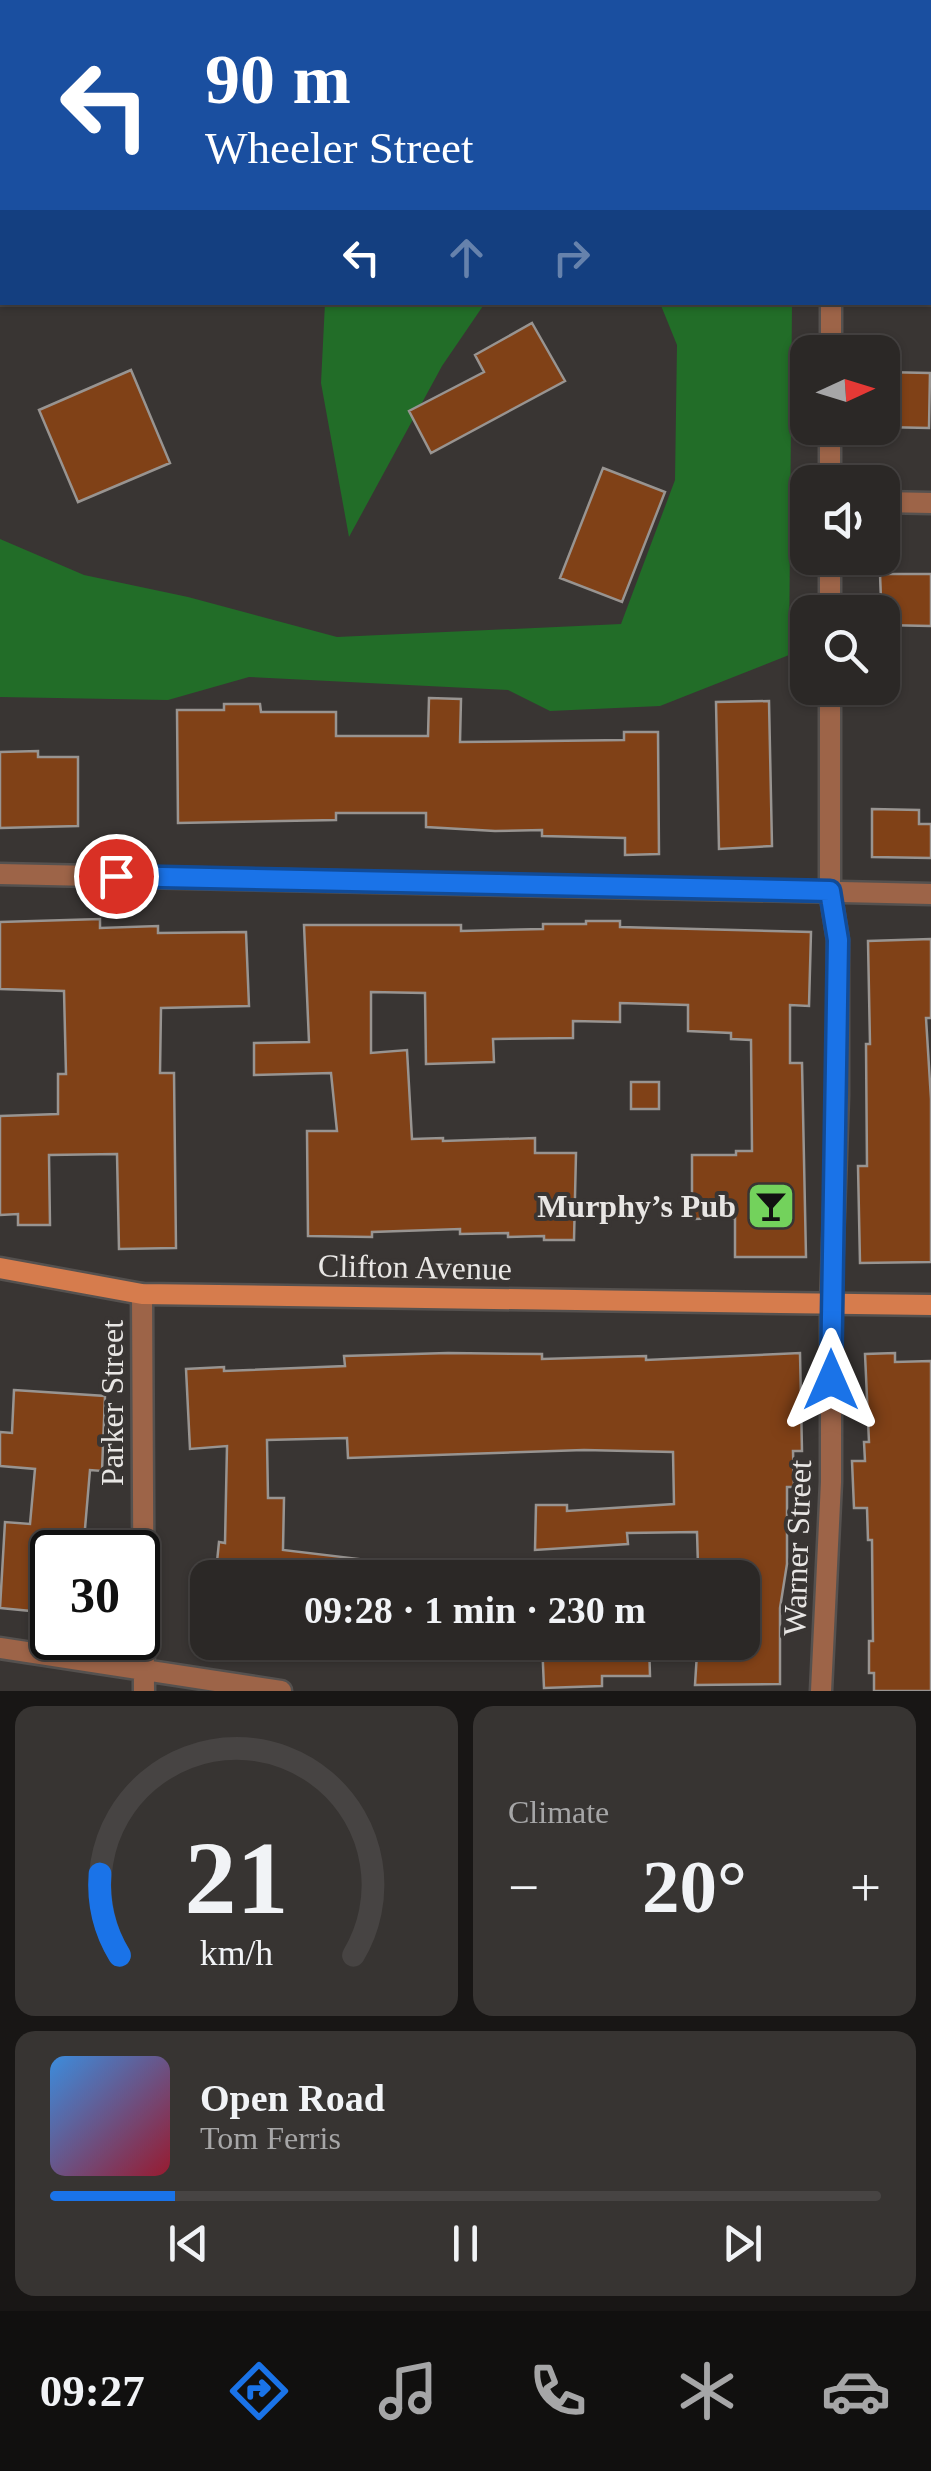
<!DOCTYPE html>
<html lang="en">
<head>
<meta charset="utf-8">
<style>
	:root { --surface:#2b2826; --page:#373432; --text:#f1f3f6; --muted:#a6a6a7; --line:#474443; --accent:#1a73e8 }
	body { margin:0; font-family:Georgia,serif; background:var(--page); color:var(--text); height:100vh; display:flex; flex-direction:column; font-size:38px; white-space:nowrap }
	* { box-sizing:border-box; margin:0 }
	p { font-size:32px; color:var(--muted) }
	.icon { flex:none; width:55px; height:55px; fill:none; stroke:currentColor; stroke-width:2; stroke-linecap:round; stroke-linejoin:round }
	.map { position:relative; height:1691px; overflow:hidden }
	.drawer { display:flex; flex-direction:column; gap:15px; padding:15px; background:#181615; flex:1 }
	.drawer>* { flex:none }
	.hud { position:absolute; left:0px; top:0px; width:932px; height:305px; box-shadow:0 2px 8px #0004,0 0 0 2px var(--line); background:#1a4fa0; color:#fff; overflow:hidden }
	.needle { width:65px; rotate:86deg }
	.controls { position:absolute; left:790px; top:335px; display:grid; gap:20px }
	.controls a { display:grid; place-items:center; width:110px; height:110px; border-radius:20px; background:var(--surface); box-shadow:0 2px 8px #0004,0 0 0 2px var(--line); font-size:50px }
	.speed { position:absolute; left:30px; top:1530px; display:flex; gap:20px; font-size:50px; font-weight:700; text-align:center }
	.speed>* { display:grid; place-content:center; width:130px; height:130px; border-radius:50%; background:var(--surface); box-shadow:0 2px 8px #0004,0 0 0 2px var(--line); line-height:1 }
	.speed .limit { border:5px solid #111; border-radius:15px; background:#fff; color:#111 }
	.pin { position:absolute; display:grid; place-items:center; width:85px; height:85px; color:#fff; margin:-42px; border:5px solid #fff; border-radius:50%; box-shadow:0 2px 10px #0007 }
	.me { position:absolute; width:110px; margin:-55px; rotate:0deg; stroke-linejoin:round; filter:drop-shadow(0 0 8px #0008) }
	.turn { display:flex; align-items:center; gap:35px; height:210px; padding:0 40px; font-size:45px }
	.turn .icon { width:130px; height:130px; stroke-width:2.5 }
	.turn b { display:block; font-size:70px; line-height:85px }
	.lanes { display:flex; align-items:center; height:95px; padding:0 40px; background:#0003; justify-content:center; gap:50px; direction:ltr }
	.lanes .off { opacity:.35 }
	.big { font-size:75px; font-weight:700; line-height:1.1 }
	.drawer .card { flex:1; display:flex; flex-direction:column; justify-content:center; gap:15px; min-width:0; padding:0 35px; border-radius:20px; background:var(--page) }
	.drawer .dial { align-items:center; gap:0 }
	.dial svg { height:260px; overflow:visible; fill:none; stroke:var(--line); stroke-width:7; stroke-linecap:round; text-anchor:middle }
	.dial text { fill:var(--text); stroke:none }
	.song { display:flex; align-items:center; gap:30px }
	.cover { width:120px; height:120px; border-radius:15px; background:linear-gradient(135deg,hsl(210 70% 55%),hsl(350 70% 35%)) }
	.played { height:10px; border-radius:5px; background:linear-gradient(90deg,var(--accent) 15%,var(--line) 15%) }
	.keys { display:flex; justify-content:space-around; direction:ltr }
	.heat { display:flex; justify-content:space-between; align-items:center; font-size:55px; direction:ltr }
	.drawer .tiles { flex:1; display:grid; gap:15px; grid-template-columns:1fr 1fr }
	.card:last-child { grid-column:span 2 }
	.trip { position:absolute; left:190px; top:1560px; width:570px; height:100px; border-radius:20px; background:var(--surface); box-shadow:0 2px 8px #0004,0 0 0 2px var(--line); font-weight:700; line-height:100px; text-align:center }
	.tab-bar { display:flex; height:160px; justify-content:space-around; align-items:center; background:#11100f; color:var(--muted) }
	.tab-bar .icon { width:70px; height:70px }
	.tab-bar .selected { color:var(--accent) }
	.tab-bar b { font-size:45px; color:var(--text) }
	.map>svg:first-child { display:block }
</style>
</head>
<body>
<div class="map">
<svg width="931" height="1691" viewBox="0 0 931 1691">
	<rect width="100%" height="100%" fill="#393533"/>
	<path fill="#226d28" d="M 325,303 L 485,303 L 442,366 L 349,537 L 321,383 Z
		M 660,303 L 792,303 L 789,655 L 660,706 L 550,711 L 508,690 L 249,677 L 168,700 L 0,697 L 0,539 L 84,575 L 188,597 L 337,637 L 621,624 L 675,480 L 677,345 Z"/>
	<path fill="#804117" stroke="#989491" stroke-width="2.5" d="M 532,323 L 565,381 L 431,453 L 409,411 L 484,372 L 475,355 Z
		M 131,370 L 170,463 L 78,502 L 39,410 Z
		M 882,372 L 930,373 L 929,428 L 882,427 Z
		M 603,468 L 665,492 L 622,602 L 560,578 Z
		M 880,574 L 931,574 L 931,626 L 882,625 Z
		M 429,698 L 461,699 L 460,742 L 624,740 L 624,732 L 658,732 L 659,854 L 625,855 L 625,838 L 542,836 L 542,830 L 495,831 L 426,827 L 426,813 L 336,813 L 336,820 L 178,823 L 177,710 L 224,710 L 224,704 L 260,704 L 261,712 L 336,712 L 336,736 L 428,736 Z
		M 769,701 L 772,846 L 719,849 L 716,702 Z
		M 38,751 L 38,757 L 78,757 L 78,826 L 0,828 L 0,752 Z
		M 872,809 L 919,810 L 919,824 L 931,824 L 931,858 L 872,857 Z
		M 100,919 L 100,928 L 158,926 L 158,933 L 246,932 L 249,1006 L 161,1008 L 160,1073 L 174,1073 L 176,1248 L 119,1249 L 117,1154 L 49,1155 L 50,1225 L 18,1225 L 18,1214 L 0,1215 L 0,1116 L 58,1114 L 58,1074 L 66,1074 L 64,991 L 0,989 L 0,922 Z
		M 586,921 L 620,921 L 620,927 L 811,932 L 809,1006 L 790,1005 L 790,1063 L 802,1063 L 806,1257 L 735,1257 L 735,1218 L 692,1219 L 692,1155 L 736,1155 L 736,1151 L 752,1151 L 751,1040 L 731,1039 L 731,1033 L 688,1031 L 688,1005 L 620,1003 L 620,1022 L 573,1021 L 573,1038 L 493,1039 L 494,1062 L 426,1064 L 425,993 L 371,992 L 371,1053 L 407,1050 L 412,1139 L 443,1138 L 443,1141 L 535,1138 L 535,1153 L 576,1153 L 574,1240 L 544,1240 L 544,1236 L 508,1237 L 508,1233 L 460,1234 L 460,1229 L 372,1232 L 372,1237 L 308,1236 L 307,1131 L 337,1131 L 331,1073 L 254,1075 L 254,1043 L 309,1042 L 304,925 L 461,925 L 461,931 L 543,929 L 543,924 L 586,924 Z
		M 931,939 L 931,1018 L 926,1018 L 931,1099 L 931,1262 L 860,1263 L 858,1166 L 867,1166 L 866,1044 L 870,1044 L 868,941 Z
		M 631,1082 L 659,1082 L 659,1109 L 631,1109 Z
		M 448,1353 L 542,1354 L 542,1359 L 646,1356 L 646,1360 L 800,1353 L 802,1451 L 793,1451 L 794,1487 L 787,1487 L 787,1564 L 780,1608 L 780,1684 L 695,1685 L 697,1653 L 742,1651 L 742,1578 L 702,1578 L 702,1566 L 698,1566 L 697,1532 L 627,1533 L 628,1544 L 535,1550 L 536,1505 L 567,1505 L 567,1511 L 674,1504 L 673,1452 L 584,1450 L 348,1458 L 347,1438 L 267,1440 L 268,1498 L 284,1498 L 283,1550 L 359,1559 L 358,1578 L 263,1578 L 216,1572 L 219,1542 L 225,1543 L 227,1446 L 190,1449 L 186,1369 L 224,1367 L 224,1371 L 345,1366 L 344,1356 Z
		M 895,1353 L 895,1362 L 931,1361 L 931,1691 L 874,1691 L 874,1673 L 869,1673 L 869,1641 L 873,1641 L 872,1540 L 868,1540 L 867,1508 L 854,1508 L 852,1461 L 865,1461 L 864,1442 L 869,1442 L 865,1354 Z
		M 14,1390 L 105,1396 L 102,1471 L 90,1470 L 83,1552 L 52,1552 L 52,1613 L 0,1608 L 5,1522 L 30,1524 L 35,1469 L 0,1466 L 0,1432 L 12,1433 Z
		M 542,1642 L 649,1642 L 650,1676 L 602,1676 L 602,1686 L 544,1688 Z"/>
	<g fill="none" stroke-linecap="round" stroke-linejoin="round">
		<g stroke="#55514f" stroke-width="25">
			<path id="minor" d="M 930,152 L 931,152
				M 882,502 L 931,503
				M 0,874 L 931,894
				M 142,1294 L 144,1691
				M 0,1648 L 281,1691
				M 821,1691 L 831,1482 L 831,1303"/>
		</g>
		<g stroke="#55514f" stroke-width="25">
			<path id="tertiary" d="M 832,2 L 832,0
				M 831,352 L 831,302
				M 830,482 L 830,428
				M 830,612 L 830,558
				M 830,688 L 830,891 L 838,940 L 838,1095 L 831,1303"/>
		</g>
		<g stroke="#55514f" stroke-width="25">
			<path id="secondary" d="M 0,1268 L 142,1294 L 931,1305"/>
		</g>
		<use href="#minor" stroke="#9d6448" stroke-width="20"/>
		<use href="#tertiary" stroke="#9d6448" stroke-width="20"/>
		<use href="#secondary" stroke="#d67c4d" stroke-width="20"/>
	</g>
	<g fill="none" stroke-linecap="round" stroke-linejoin="round">
		<g stroke="#114b97" stroke-width="25">
			<path id="route" d="M 116,876 L 830,891 L 838,940 L 831,1380"/>
		</g>
		<use href="#route" stroke="#1a73e8" stroke-width="18"/>
	</g>
	<defs>
		<g id="bar-square" transform="scale(2.5)"><rect x="-9" y="-9" width="18" height="18" rx="4" fill="#73d25c" stroke="#393533"/><path d="M-6-5H6L.8 .8V4.5H3.5V6h-7V4.5H-.8V.8Z" fill="#111"/></g>
	</defs>
	<g fill-rule="evenodd">
		<use href="#bar-square" x="771" y="1206"/>
	</g>
	<g text-anchor="middle" stroke-width="8" stroke-linejoin="round" paint-order="stroke">
		<g font-size="32" font-weight="bold" fill="#e8e6e4" stroke="#393533" text-anchor="end">
			<text x="736" y="1217">Murphy’s Pub</text>
		</g>
		<g font-size="32" fill="#e8e6e4" stroke="#393533">
			<text transform="translate(415 1267) rotate(1)" y="11">Clifton Avenue</text>
			<text transform="translate(112 1403) rotate(-90)" y="11">Parker Street</text>
			<text transform="translate(797 1548) rotate(-88)" y="11">Warner Street</text>
		</g>
	</g>
</svg>
<div class="controls">
<a><svg class="needle" viewBox="-14 -14 28 28"><path d="M0-13l5 13h-10z" fill="#e53935"/><path d="M0 13l5-13h-10z" fill="#a6a6a7"/></svg></a>
<a><svg class="icon" aria-label="sound" viewBox="0 0 24 24"><path d="M4 9h4l5-4v14l-5-4H4zM17 9q2 3 0 6"/></svg></a>
<a><svg class="icon" aria-label="search" viewBox="0 0 24 24"><circle cx="10" cy="10" r="6"/><path d="M15 15l6 6"/></svg></a>
</div>
<div class="speed"><div class="limit">30</div></div>
<div class="pin" style="left:116px;top:876px;background:#d93025"><svg class="icon" aria-label="arrive" viewBox="0 0 24 24"><path d="M6 21V4h12l-3 4 3 4H6"/></svg></div>
<svg class="me" style="left:831px;top:1380px" viewBox="-20 -20 40 40"><path d="M0-17L14 15 0 8-14 15z" fill="#1a73e8" stroke="#fff" stroke-width="4"/></svg>
<div class="trip">09:28 · 1 min · 230 m</div>
<div class="hud">
<div class="turn"><svg class="icon" aria-label="left" viewBox="0 0 24 24"><path d="M17 20v-9H6M10 6l-5 5 5 5"/></svg><div><b>90 m</b>Wheeler Street</div></div>
<div class="lanes"><svg class="icon" aria-label="left" viewBox="0 0 24 24"><path d="M17 20v-9H6M10 6l-5 5 5 5"/></svg><svg class="icon off" aria-label="ahead" viewBox="0 0 24 24"><path d="M12 20V5M6 11l6-6 6 6"/></svg><svg class="icon off" aria-label="right" viewBox="0 0 24 24"><path d="M7 20v-9h11M14 6l5 5-5 5"/></svg></div>
</div>
</div>
<section class="drawer">
<div class="tiles">
<div class="card dial"><svg viewBox="0 0 100 80">
<path d="M14 69A42 42 0 1 1 86 69"/>
<path d="M14 69A42 42 0 0 1 8 44" stroke="#1a73e8"/>
<text x="50" y="56" font-size="32" font-weight="700">21</text>
<text x="50" y="72" font-size="11">km/h</text>
</svg></div>
<div class="card"><p>Climate</p>
<div class="heat"><a>−</a><b class="big">20°</b><a>+</a></div>
</div>
<div class="card">
<div class="song"><i class="cover"></i><div><b>Open Road</b><p>Tom Ferris</p></div></div>
<div class="played"></div>
<div class="keys"><svg class="icon" aria-label="previous" viewBox="0 0 24 24"><path d="M18 5L8 12l10 7zM5 5v14"/></svg><svg class="icon" aria-label="pause" viewBox="0 0 24 24"><path d="M8 5v14M16 5v14"/></svg><svg class="icon" aria-label="next" viewBox="0 0 24 24"><path d="M6 5l10 7-10 7zM19 5v14"/></svg></div>
</div>
</div>
</section>
<nav class="tab-bar">
<b>09:27</b>
<svg class="icon selected" aria-label="directions" viewBox="0 0 24 24"><path d="M12 3l9 9-9 9-9-9zM9 14v-3h6M13 9l2 2-2 2"/></svg>
<svg class="icon" aria-label="music" viewBox="0 0 24 24"><path d="M9 18V5l10-2v13"/><circle cx="6" cy="18" r="3"/><circle cx="16" cy="16" r="3"/></svg>
<svg class="icon" aria-label="phone" viewBox="0 0 24 24"><path d="M5 4h4l2 5-3 2q2 4 5 5l2-3 5 2v4C11 20 4 13 5 4z"/></svg>
<svg class="icon" aria-label="climate" viewBox="0 0 24 24"><path d="M12 3v18M4 7l16 10M4 17L20 7"/></svg>
<svg class="icon" aria-label="car" viewBox="0 0 24 24"><path d="M5 17H2v-5l4-1 3-4h7l3 4 3 1v5h-3M9 17h6M6 11h13"/><circle cx="7" cy="17" r="2"/><circle cx="17" cy="17" r="2"/></svg>
</nav>
</body>
</html>
